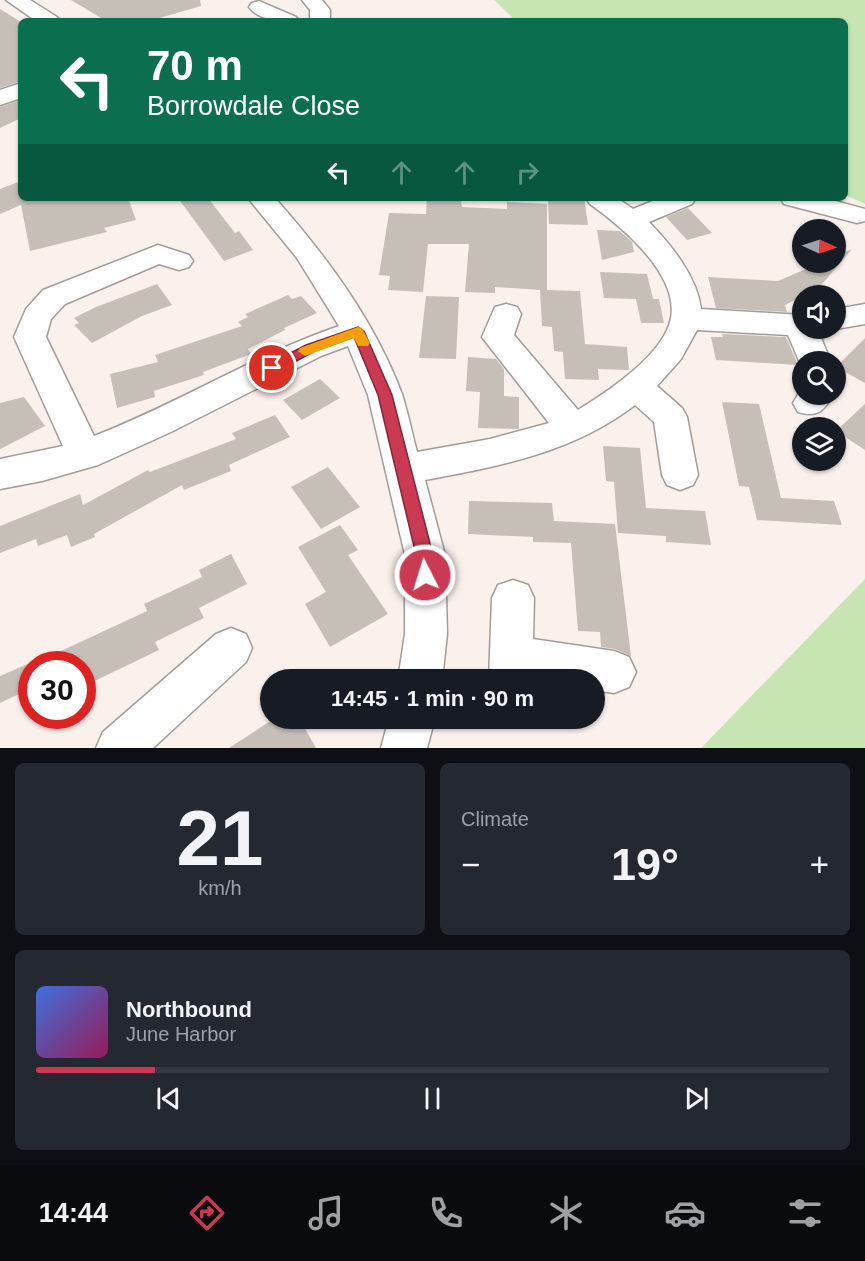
<!DOCTYPE html>
<html lang="en">
<head>
<meta charset="utf-8">
<style>
	:root { --surface:#171b24; --page:#242831; --text:#f1f3f6; --muted:#9ea1a6; --line:#363941; --accent:#cb3a53 }
	body { margin:0; font-family:Helvetica,sans-serif; background:var(--page); color:var(--text); height:100vh; display:flex; flex-direction:column; font-size:22px; white-space:nowrap }
	* { box-sizing:border-box; margin:0 }
	p { font-size:20px; color:var(--muted) }
	.icon { flex:none; width:33px; height:33px; fill:none; stroke:currentColor; stroke-width:2; stroke-linecap:round; stroke-linejoin:round }
	.map { position:relative; height:748px; overflow:hidden }
	.panel { display:flex; flex-direction:column; gap:15px; padding:15px; background:#0d0f14; flex:1 }
	.panel>* { flex:none }
	.banner { position:absolute; left:18px; top:18px; width:830px; height:183px; border-radius:9px; box-shadow:0 2px 4px #0004; background:#0b6e4f; color:#fff; overflow:hidden }
	.needle { width:39px; rotate:93deg }
	.fabs { position:absolute; left:792px; top:219px; display:grid; gap:12px }
	.fabs a { display:grid; place-items:center; width:54px; height:54px; border-radius:50%; background:var(--surface); box-shadow:0 2px 4px #0004; font-size:30px }
	.speed { position:absolute; left:18px; top:651px; display:flex; gap:12px; font-size:30px; font-weight:700; text-align:center }
	.speed>* { display:grid; place-content:center; width:78px; height:78px; border-radius:50%; background:var(--surface); box-shadow:0 2px 4px #0004; line-height:1 }
	.speed .limit { border:9px solid #d22; background:#fff; color:#111 }
	.pin { position:absolute; display:grid; place-items:center; width:51px; height:51px; color:#fff; margin:-26px; border:3px solid #fff; border-radius:50%; box-shadow:0 2px 6px #0007 }
	.me { position:absolute; width:66px; margin:-33px; rotate:355deg; stroke-linejoin:round; filter:drop-shadow(0 0 4px #0008) }
	.turn { display:flex; align-items:center; gap:21px; height:126px; padding:0 30px; font-size:27px }
	.turn .icon { width:78px; height:78px; stroke-width:2.5 }
	.turn b { display:block; font-size:42px; line-height:51px }
	.lanes { display:flex; align-items:center; height:57px; padding:0 30px; background:#0003; justify-content:center; gap:30px; direction:ltr }
	.lanes .off { opacity:.35 }
	.big { font-size:45px; font-weight:800; line-height:1.1 }
	.panel .card { flex:1; display:flex; flex-direction:column; justify-content:center; gap:9px; min-width:0; padding:0 21px; border-radius:9px; background:var(--page) }
	.panel .dial { align-items:center; gap:0 }
	.dial b { font-size:78px; line-height:1 }
	.song { display:flex; align-items:center; gap:18px }
	.cover { width:72px; height:72px; border-radius:9px; background:linear-gradient(135deg,hsl(220 70% 55%),hsl(330 70% 35%)) }
	.played { height:6px; border-radius:3px; background:linear-gradient(90deg,var(--accent) 15%,var(--line) 15%) }
	.keys { display:flex; justify-content:space-around; direction:ltr }
	.heat { display:flex; justify-content:space-between; align-items:center; font-size:33px; direction:ltr }
	.panel .tiles { flex:1; display:grid; gap:15px; grid-template-columns:1fr 1fr }
	.card:last-child { grid-column:span 2 }
	.trip { position:absolute; left:260px; top:669px; width:345px; height:60px; border-radius:30px; background:var(--surface); box-shadow:0 2px 4px #0004; font-weight:800; line-height:60px; text-align:center }
	.dock { display:flex; height:96px; justify-content:space-around; align-items:center; background:#090b0e; color:var(--muted) }
	.dock .icon { width:42px; height:42px }
	.dock .on { color:var(--accent) }
	.dock b { font-size:27px; color:var(--text) }
	.map>svg:first-child { display:block }
</style>
</head>
<body>
<div class="map">
<svg width="865" height="748" viewBox="0 0 865 748">
	<rect width="100%" height="100%" fill="#faf1ed"/>
	<path fill="#c7e4b3" d="M 494,0 L 865,0 L 865,204 L 845,195 L 844,21 L 516,21 Z
		M 865,579 L 865,748 L 701,748 Z"/>
	<path fill="#c5bfb8" d="M 71,0 L 200,0 L 201,6 L 149,21 L 106,21 Z
		M 0,9 L 21,22 L 21,81 L 0,88 Z
		M 21,100 L 21,118 L 0,128 L 0,107 Z
		M 21,181 L 21,198 L 128,198 L 136,220 L 104,228 L 107,232 L 30,251 L 21,205 L 0,214 L 0,189 Z
		M 178,198 L 208,198 L 235,233 L 239,231 L 253,250 L 224,261 Z
		M 427,198 L 461,201 L 462,207 L 507,209 L 507,202 L 547,204 L 547,290 L 580,291 L 585,344 L 627,347 L 629,370 L 598,369 L 599,380 L 565,379 L 563,352 L 554,351 L 552,327 L 542,326 L 540,290 L 495,287 L 495,293 L 465,292 L 469,244 L 428,244 L 423,292 L 388,290 L 390,276 L 379,275 L 389,213 L 426,214 Z
		M 564,198 L 584,198 L 588,225 L 549,224 L 548,199 L 564,200 Z
		M 688,208 L 712,233 L 687,240 L 666,217 Z
		M 597,230 L 620,231 L 632,242 L 634,252 L 602,260 Z
		M 852,249 L 817,290 L 785,305 L 787,312 L 716,308 L 708,277 L 778,281 L 822,262 L 836,262 L 836,256 Z
		M 600,272 L 647,274 L 653,299 L 659,299 L 664,323 L 641,323 L 636,299 L 604,298 Z
		M 157,284 L 172,305 L 142,316 L 92,343 L 74,325 L 79,323 L 74,318 L 96,307 Z
		M 288,295 L 292,299 L 301,296 L 317,313 L 284,328 L 285,330 L 248,349 L 251,354 L 203,372 L 204,375 L 154,391 L 155,397 L 117,408 L 110,374 L 158,362 L 155,355 L 242,326 L 238,322 L 248,317 L 245,314 Z
		M 426,296 L 459,297 L 456,359 L 419,358 Z
		M 722,334 L 786,337 L 798,365 L 716,360 L 711,337 L 723,337 Z
		M 865,338 L 865,383 L 836,367 Z
		M 468,357 L 496,359 L 504,369 L 504,396 L 519,397 L 519,429 L 478,428 L 480,392 L 466,391 Z
		M 320,379 L 340,398 L 302,420 L 283,400 Z
		M 24,397 L 45,426 L 0,449 L 0,403 Z
		M 722,402 L 759,404 L 781,498 L 834,501 L 842,525 L 757,520 L 749,487 L 739,486 Z
		M 865,404 L 865,450 L 836,431 Z
		M 275,415 L 290,437 L 229,465 L 231,471 L 184,490 L 182,485 L 94,534 L 95,537 L 71,547 L 67,535 L 38,546 L 36,539 L 0,553 L 0,526 L 80,494 L 83,505 L 148,470 L 150,472 L 236,439 L 232,433 Z
		M 603,446 L 640,448 L 646,508 L 705,511 L 711,545 L 666,542 L 666,536 L 618,533 L 614,482 L 606,481 Z
		M 328,467 L 360,507 L 321,529 L 291,487 Z
		M 469,501 L 552,503 L 554,521 L 615,524 L 631,656 L 615,649 L 601,647 L 600,632 L 578,631 L 571,543 L 533,542 L 533,537 L 468,534 Z
		M 340,525 L 358,550 L 348,555 L 388,614 L 330,647 L 305,604 L 326,592 L 298,547 Z
		M 231,554 L 247,584 L 199,608 L 204,618 L 155,642 L 159,650 L 82,687 L 82,664 L 33,664 L 147,611 L 144,604 L 202,577 L 199,570 Z
		M 32,662 L 32,688 L 0,703 L 0,676 Z
		M 275,718 L 299,718 L 316,748 L 229,748 Z"/>
	<g fill="none" stroke-linecap="round" stroke-linejoin="round">
		<g stroke="#a39b97" stroke-width="3">
			<path id="minor" d="M 6,0 L 30,0 L 57,17 L 60,21 L 36,21 Z
				M 302,0 L 322,0 L 330,10 L 330,21 L 310,21 L 310,10 Z
				M 259,1 L 296,17 L 299,21 C 283,21 260,22 249,7 L 252,3 Z
				M 21,83 L 21,98 L 0,105 L 0,90 Z
				M 248,198 L 275,198 C 327,257 374,320 402,394 C 408,413 412,433 417,452 L 490,439 L 549,423 L 482,337 L 495,307 L 506,304 L 517,307 L 521,314 L 514,335 L 578,410 C 607,392 664,355 671,318 C 679,274 621,226 590,204 L 586,198 L 617,198 L 633,209 L 660,198 L 696,198 L 692,204 L 649,222 C 671,245 697,276 701,309 L 802,315 L 802,328 L 817,328 L 831,362 L 802,362 L 802,368 L 788,335 L 697,330 L 681,359 L 657,386 L 682,408 L 687,417 L 698,475 L 693,485 L 680,490 L 667,485 L 662,475 L 654,422 L 635,405 C 572,453 500,466 425,480 L 445,555 L 447,634 L 442,680 L 398,680 L 405,634 L 405,555 L 368,395 L 348,346 L 321,356 L 171,432 L 98,465 L 42,481 L 0,489 L 0,459 L 63,446 L 14,337 L 26,309 L 43,290 L 158,245 L 189,255 L 193,261 L 189,267 L 179,270 L 159,264 L 65,304 L 51,319 L 46,337 L 94,436 C 178,404 254,355 339,326 L 297,258 Z
				M 780,198 L 824,198 L 865,209 L 865,221 L 857,223 L 784,204 Z
				M 865,304 L 865,324 L 836,329 L 833,328 L 836,328 L 836,309 Z
				M 802,388 L 802,394 L 834,394 C 824,411 817,418 798,412 L 793,403 Z
				M 513,580 L 528,585 L 534,598 L 533,639 L 614,651 L 629,657 L 636,672 L 629,687 L 614,693 L 594,690 L 594,680 L 489,680 L 492,598 L 498,585 Z
				M 231,628 L 246,634 L 252,648 L 246,662 L 153,748 L 96,748 L 103,732 L 216,634 Z
				M 389,718 L 435,718 L 427,748 L 381,748 Z"/>
		</g>
		<use href="#minor" fill="#fff" fill-rule="evenodd"/>
	</g>
	<path fill="#cb3a53" stroke="#842636" stroke-width="1.5" d="M 358,327 L 364,331 L 392,395 L 433,555 L 433,575 L 431,580 L 425,582 L 419,580 L 417,575 L 416,555 L 378,395 L 354,337 L 315,351 L 276,372 L 267,372 L 265,368 L 267,365 L 306,345 Z"/>
	<path fill="#f59e0b" d="M 358,327 L 362,328 L 370,343 L 368,346 L 358,346 L 354,338 L 305,356 L 298,351 L 300,348 Z"/>
</svg>
<div class="fabs">
<a><svg class="needle" viewBox="-14 -14 28 28"><path d="M0-13l5 13h-10z" fill="#e53935"/><path d="M0 13l5-13h-10z" fill="#9ea1a6"/></svg></a>
<a><svg class="icon" aria-label="sound" viewBox="0 0 24 24"><path d="M4 9h4l5-4v14l-5-4H4zM17 9q2 3 0 6"/></svg></a>
<a><svg class="icon" aria-label="search" viewBox="0 0 24 24"><circle cx="10" cy="10" r="6"/><path d="M15 15l6 6"/></svg></a>
<a><svg class="icon" aria-label="layers" viewBox="0 0 24 24"><path d="M12 4l9 5-9 5-9-5zM3 14l9 5 9-5"/></svg></a>
</div>
<div class="speed"><div class="limit">30</div></div>
<div class="pin" style="left:272px;top:368px;background:#d93025"><svg class="icon" aria-label="arrive" viewBox="0 0 24 24"><path d="M6 21V4h12l-3 4 3 4H6"/></svg></div>
<svg class="me" style="left:425px;top:575px" viewBox="-20 -20 40 40"><circle r="17" fill="#cb3a53" stroke="#fff" stroke-width="3"/><path d="M0-11L8 9 0 5-8 9z" fill="#fff"/></svg>
<div class="trip">14:45 · 1 min · 90 m</div>
<div class="banner">
<div class="turn"><svg class="icon" aria-label="left" viewBox="0 0 24 24"><path d="M17 20v-9H6M10 6l-5 5 5 5"/></svg><div><b>70 m</b>Borrowdale Close</div></div>
<div class="lanes"><svg class="icon" aria-label="left" viewBox="0 0 24 24"><path d="M17 20v-9H6M10 6l-5 5 5 5"/></svg><svg class="icon off" aria-label="ahead" viewBox="0 0 24 24"><path d="M12 20V5M6 11l6-6 6 6"/></svg><svg class="icon off" aria-label="ahead" viewBox="0 0 24 24"><path d="M12 20V5M6 11l6-6 6 6"/></svg><svg class="icon off" aria-label="right" viewBox="0 0 24 24"><path d="M7 20v-9h11M14 6l5 5-5 5"/></svg></div>
</div>
</div>
<section class="panel">
<div class="tiles">
<div class="card dial"><b>21</b><p>km/h</p></div>
<div class="card"><p>Climate</p>
<div class="heat"><a>−</a><b class="big">19°</b><a>+</a></div>
</div>
<div class="card">
<div class="song"><i class="cover"></i><div><b>Northbound</b><p>June Harbor</p></div></div>
<div class="played"></div>
<div class="keys"><svg class="icon" aria-label="previous" viewBox="0 0 24 24"><path d="M18 5L8 12l10 7zM5 5v14"/></svg><svg class="icon" aria-label="pause" viewBox="0 0 24 24"><path d="M8 5v14M16 5v14"/></svg><svg class="icon" aria-label="next" viewBox="0 0 24 24"><path d="M6 5l10 7-10 7zM19 5v14"/></svg></div>
</div>
</div>
</section>
<nav class="dock">
<b>14:44</b>
<svg class="icon on" aria-label="directions" viewBox="0 0 24 24"><path d="M12 3l9 9-9 9-9-9zM9 14v-3h6M13 9l2 2-2 2"/></svg>
<svg class="icon" aria-label="music" viewBox="0 0 24 24"><path d="M9 18V5l10-2v13"/><circle cx="6" cy="18" r="3"/><circle cx="16" cy="16" r="3"/></svg>
<svg class="icon" aria-label="phone" viewBox="0 0 24 24"><path d="M5 4h4l2 5-3 2q2 4 5 5l2-3 5 2v4C11 20 4 13 5 4z"/></svg>
<svg class="icon" aria-label="climate" viewBox="0 0 24 24"><path d="M12 3v18M4 7l16 10M4 17L20 7"/></svg>
<svg class="icon" aria-label="car" viewBox="0 0 24 24"><path d="M5 17H2v-5l4-1 3-4h7l3 4 3 1v5h-3M9 17h6M6 11h13"/><circle cx="7" cy="17" r="2"/><circle cx="17" cy="17" r="2"/></svg>
<svg class="icon" aria-label="filters" viewBox="0 0 24 24"><path d="M4 7h16M4 17h16"/><circle cx="9" cy="7" r="2"/><circle cx="15" cy="17" r="2"/></svg>
</nav>
</body>
</html>
